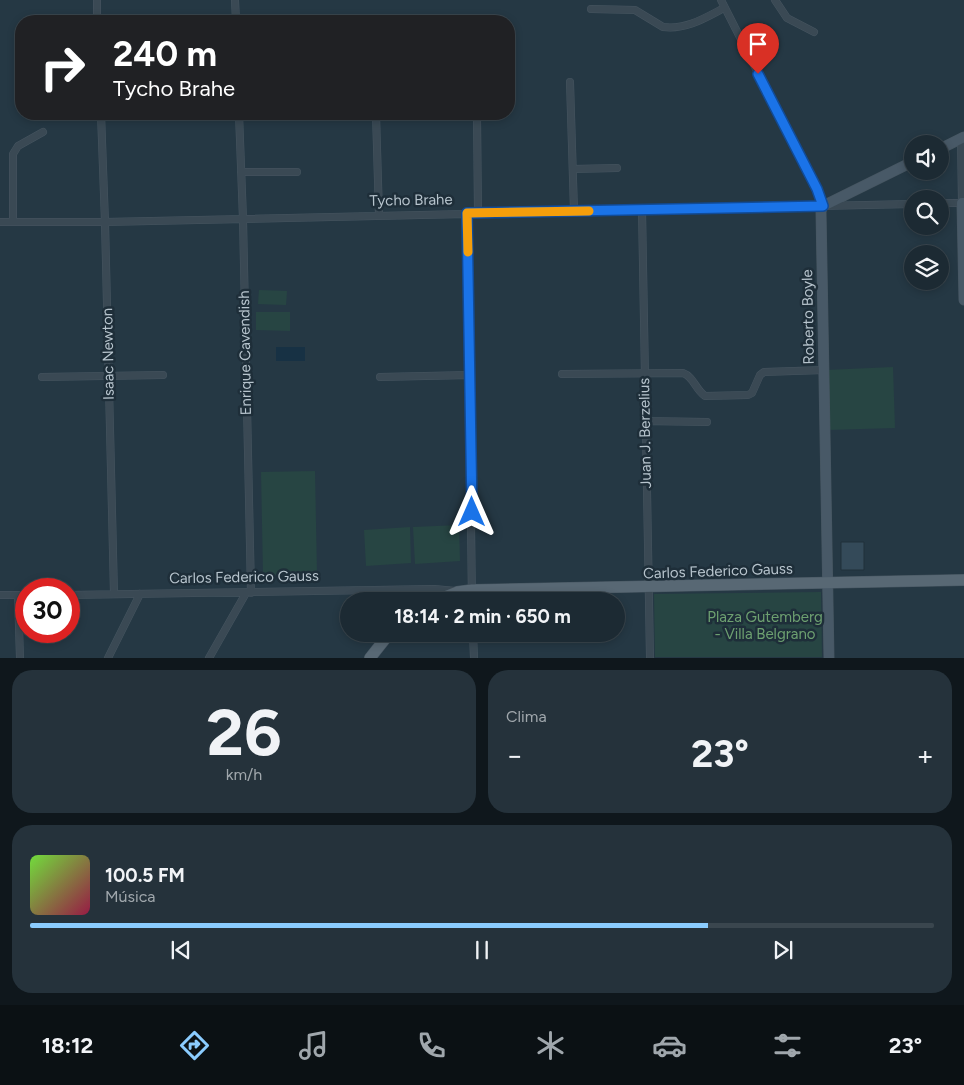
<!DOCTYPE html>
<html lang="es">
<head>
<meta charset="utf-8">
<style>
	:root { --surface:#1c2a33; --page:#25323b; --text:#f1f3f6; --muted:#a0a7ac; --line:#3a464e; --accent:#8bccfe }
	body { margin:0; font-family:Figtree,sans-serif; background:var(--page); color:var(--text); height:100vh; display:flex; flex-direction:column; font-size:19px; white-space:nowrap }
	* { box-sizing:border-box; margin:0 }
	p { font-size:16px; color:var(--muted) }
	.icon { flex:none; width:28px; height:28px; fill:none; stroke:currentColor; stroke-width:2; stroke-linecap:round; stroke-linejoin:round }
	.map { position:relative; height:658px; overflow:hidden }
	.sheet { display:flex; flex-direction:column; gap:12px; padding:12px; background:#0f171c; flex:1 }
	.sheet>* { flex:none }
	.guide { position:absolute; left:15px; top:15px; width:500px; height:105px; border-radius:20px; box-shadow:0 2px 8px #0003,0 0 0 1px var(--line); background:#202124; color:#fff; overflow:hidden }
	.buttons { position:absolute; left:904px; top:135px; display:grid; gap:10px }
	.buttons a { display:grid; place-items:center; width:45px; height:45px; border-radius:50%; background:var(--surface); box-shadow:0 2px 8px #0003,0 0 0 1px var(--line); font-size:25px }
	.speed { position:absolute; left:15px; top:578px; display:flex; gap:10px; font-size:25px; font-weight:700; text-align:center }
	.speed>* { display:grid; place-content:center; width:65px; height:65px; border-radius:50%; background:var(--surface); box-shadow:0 2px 8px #0003,0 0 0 1px var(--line); line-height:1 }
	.speed .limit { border:8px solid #d22; background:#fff; color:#111 }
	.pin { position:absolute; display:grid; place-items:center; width:42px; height:42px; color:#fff; margin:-51px -21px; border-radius:50% 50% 50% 0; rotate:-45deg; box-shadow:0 0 5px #0007 }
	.pin .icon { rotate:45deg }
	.me { position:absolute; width:55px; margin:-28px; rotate:0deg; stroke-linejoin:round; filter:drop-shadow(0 0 4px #0008) }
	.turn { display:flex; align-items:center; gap:18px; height:105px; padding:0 15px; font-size:22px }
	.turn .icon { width:65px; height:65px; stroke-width:2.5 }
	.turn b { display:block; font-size:35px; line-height:42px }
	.big { font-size:38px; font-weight:700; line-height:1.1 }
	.sheet .widget { flex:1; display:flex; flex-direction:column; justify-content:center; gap:8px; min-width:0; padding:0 18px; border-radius:20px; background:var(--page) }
	.sheet .dial { align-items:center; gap:0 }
	.dial b { font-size:65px; line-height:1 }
	.song { display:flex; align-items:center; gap:15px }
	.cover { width:60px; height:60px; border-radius:8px; background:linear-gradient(135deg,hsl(100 70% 55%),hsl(340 70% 35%)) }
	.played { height:5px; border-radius:2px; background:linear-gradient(90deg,var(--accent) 75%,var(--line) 75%) }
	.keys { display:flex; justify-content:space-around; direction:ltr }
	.heat { display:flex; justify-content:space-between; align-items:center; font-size:28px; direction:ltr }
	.sheet .tiles { flex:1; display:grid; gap:12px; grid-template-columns:1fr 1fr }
	.widget:last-child { grid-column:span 2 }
	.trip { position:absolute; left:340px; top:592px; width:285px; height:50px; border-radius:25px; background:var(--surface); box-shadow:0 2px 8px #0003,0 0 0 1px var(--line); font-weight:700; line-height:50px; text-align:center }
	.tab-bar { display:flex; height:80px; justify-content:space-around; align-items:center; background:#0b1114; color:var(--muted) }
	.tab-bar .icon { width:35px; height:35px }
	.tab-bar .selected { color:var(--accent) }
	.tab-bar b { font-size:22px; color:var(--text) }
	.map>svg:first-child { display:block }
</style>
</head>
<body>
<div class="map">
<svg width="964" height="658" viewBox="0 0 964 658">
	<rect width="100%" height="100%" fill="#253844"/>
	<path fill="#274543" d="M 259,290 L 287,291 L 286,305 L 258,304 Z
		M 256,312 L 290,312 L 290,331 L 256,330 Z
		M 893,367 L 895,428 L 828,430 L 826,370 Z
		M 315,471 L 317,574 L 263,575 L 261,472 Z
		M 459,525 L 460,561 L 415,564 L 413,527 Z
		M 410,527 L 411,563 L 366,566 L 364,530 Z
		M 821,592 L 822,657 L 655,657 L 654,594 Z"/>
	<path fill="#173144" d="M 276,347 L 305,347 L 305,361 L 276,361 Z"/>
	<path fill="#344a59" stroke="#20303b" d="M 841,542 L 864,542 L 864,570 L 841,570 Z"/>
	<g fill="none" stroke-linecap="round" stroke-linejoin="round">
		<g stroke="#465560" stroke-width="8">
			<path id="street" d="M 97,0 L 97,21
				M 235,0 L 236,21
				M 721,0 L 817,189 L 823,206
				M 775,0 L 787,18 L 814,32
				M 591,9 L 635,10 L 663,27 C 686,30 705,18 724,8
				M 570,82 L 574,211
				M 101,114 L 105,222 L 114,594
				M 239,114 L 243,219 L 251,593
				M 376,114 L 379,215
				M 477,114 L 478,213
				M 573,169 L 617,168
				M 241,172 L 297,172
				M 940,203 L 962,203 L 961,139
				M 642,209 L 650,658
				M 467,213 L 472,601
				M 0,222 L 105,222 L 912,204
				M 13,222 L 13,154 L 18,146 L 43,132
				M 562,374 L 683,373 C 694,377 695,389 705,396 L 748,395 L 752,393 L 760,375 L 764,372 L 824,370
				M 42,377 L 163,375
				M 380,377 L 470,375
				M 645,421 L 707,422
				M 0,595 L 26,595
				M 18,595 L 20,658
				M 69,595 L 434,589 L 456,591
				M 473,634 L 474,658
				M 108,658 L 140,594
				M 209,658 L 246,593"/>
		</g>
		<g stroke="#465560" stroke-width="11">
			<path id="secondary" d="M 940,149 L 964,137
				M 964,203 L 962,203 L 964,300
				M 829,658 L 821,211 L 823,206 L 912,162"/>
		</g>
		<g stroke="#465560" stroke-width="12">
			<path id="primary" d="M 434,601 L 457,592 L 472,590 L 964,580
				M 370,658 L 389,634"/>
		</g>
		<use href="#street" stroke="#3a4954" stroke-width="7"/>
		<use href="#secondary" stroke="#485967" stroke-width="10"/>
		<use href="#primary" stroke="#586874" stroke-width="11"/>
	</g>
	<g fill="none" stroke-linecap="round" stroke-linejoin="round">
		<g stroke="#114b97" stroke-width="12">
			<path id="route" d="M 472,512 L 467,213 L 823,206 L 817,189 L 758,74"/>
		</g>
		<use href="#route" stroke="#1a73e8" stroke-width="9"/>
		<path stroke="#f59e0b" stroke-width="9" d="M 468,252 L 467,213 L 589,211"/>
	</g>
	<g text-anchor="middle" stroke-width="5" stroke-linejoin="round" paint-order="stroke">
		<g font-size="15" fill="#b7c4cd" stroke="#1e2e39">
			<text transform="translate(411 200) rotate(-1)" y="5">Tycho Brahe</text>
			<text transform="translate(808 317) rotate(-91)" y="5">Roberto Boyle</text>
			<text transform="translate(245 353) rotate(-91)" y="5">Enrique Cavendish</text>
			<text transform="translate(108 354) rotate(-91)" y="5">Isaac Newton</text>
			<text transform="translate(645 433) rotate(-91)" y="5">Juan J. Berzelius</text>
			<text transform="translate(718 571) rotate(-2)" y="5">Carlos Federico Gauss</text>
			<text transform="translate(244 577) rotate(-1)" y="5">Carlos Federico Gauss</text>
		</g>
		<g font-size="15" fill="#6da070" stroke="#1e2e39">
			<text x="765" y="622">Plaza Gutemberg<tspan x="765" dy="17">- Villa Belgrano</tspan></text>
		</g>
	</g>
</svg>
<div class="buttons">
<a><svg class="icon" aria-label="sound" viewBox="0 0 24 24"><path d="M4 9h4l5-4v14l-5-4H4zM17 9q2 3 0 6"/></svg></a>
<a><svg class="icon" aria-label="search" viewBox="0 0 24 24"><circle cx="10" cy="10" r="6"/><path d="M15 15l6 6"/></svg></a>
<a><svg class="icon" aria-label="layers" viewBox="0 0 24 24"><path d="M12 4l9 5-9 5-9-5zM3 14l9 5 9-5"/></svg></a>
</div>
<div class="speed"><div class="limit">30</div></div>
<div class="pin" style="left:758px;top:74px;background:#d93025"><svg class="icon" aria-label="arrive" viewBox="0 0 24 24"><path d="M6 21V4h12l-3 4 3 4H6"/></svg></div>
<svg class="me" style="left:472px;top:512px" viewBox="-20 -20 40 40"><path d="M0-17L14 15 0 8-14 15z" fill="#1a73e8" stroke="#fff" stroke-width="4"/></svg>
<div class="trip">18:14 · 2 min · 650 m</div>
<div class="guide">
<div class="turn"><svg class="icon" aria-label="right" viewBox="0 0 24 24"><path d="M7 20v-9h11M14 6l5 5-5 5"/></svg><div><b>240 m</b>Tycho Brahe</div></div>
</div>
</div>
<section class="sheet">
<div class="tiles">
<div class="widget dial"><b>26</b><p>km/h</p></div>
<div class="widget"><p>Clima</p>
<div class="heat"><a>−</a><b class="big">23°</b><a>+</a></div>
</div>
<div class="widget">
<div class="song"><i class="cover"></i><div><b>100.5 FM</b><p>Música</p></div></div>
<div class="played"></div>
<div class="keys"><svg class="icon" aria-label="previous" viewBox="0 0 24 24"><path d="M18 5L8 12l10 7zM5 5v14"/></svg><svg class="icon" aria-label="pause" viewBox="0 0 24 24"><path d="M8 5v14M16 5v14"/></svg><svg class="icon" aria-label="next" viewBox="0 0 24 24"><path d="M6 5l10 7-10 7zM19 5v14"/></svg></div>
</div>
</div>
</section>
<nav class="tab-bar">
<b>18:12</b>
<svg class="icon selected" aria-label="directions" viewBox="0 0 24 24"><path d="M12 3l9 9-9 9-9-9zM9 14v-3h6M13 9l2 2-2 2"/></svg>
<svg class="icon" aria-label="music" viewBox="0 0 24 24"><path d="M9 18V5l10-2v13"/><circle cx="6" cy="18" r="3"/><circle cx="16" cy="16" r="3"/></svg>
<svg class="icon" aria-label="phone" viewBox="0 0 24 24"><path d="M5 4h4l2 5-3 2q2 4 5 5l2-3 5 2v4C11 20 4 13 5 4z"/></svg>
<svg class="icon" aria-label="climate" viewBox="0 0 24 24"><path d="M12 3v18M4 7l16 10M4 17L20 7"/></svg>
<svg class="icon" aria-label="car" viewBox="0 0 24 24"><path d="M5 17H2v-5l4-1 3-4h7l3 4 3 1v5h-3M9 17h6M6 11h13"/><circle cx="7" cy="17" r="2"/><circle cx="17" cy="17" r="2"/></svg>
<svg class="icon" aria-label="filters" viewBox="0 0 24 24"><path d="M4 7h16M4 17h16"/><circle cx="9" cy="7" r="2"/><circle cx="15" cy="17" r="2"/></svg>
<b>23°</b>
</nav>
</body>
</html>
